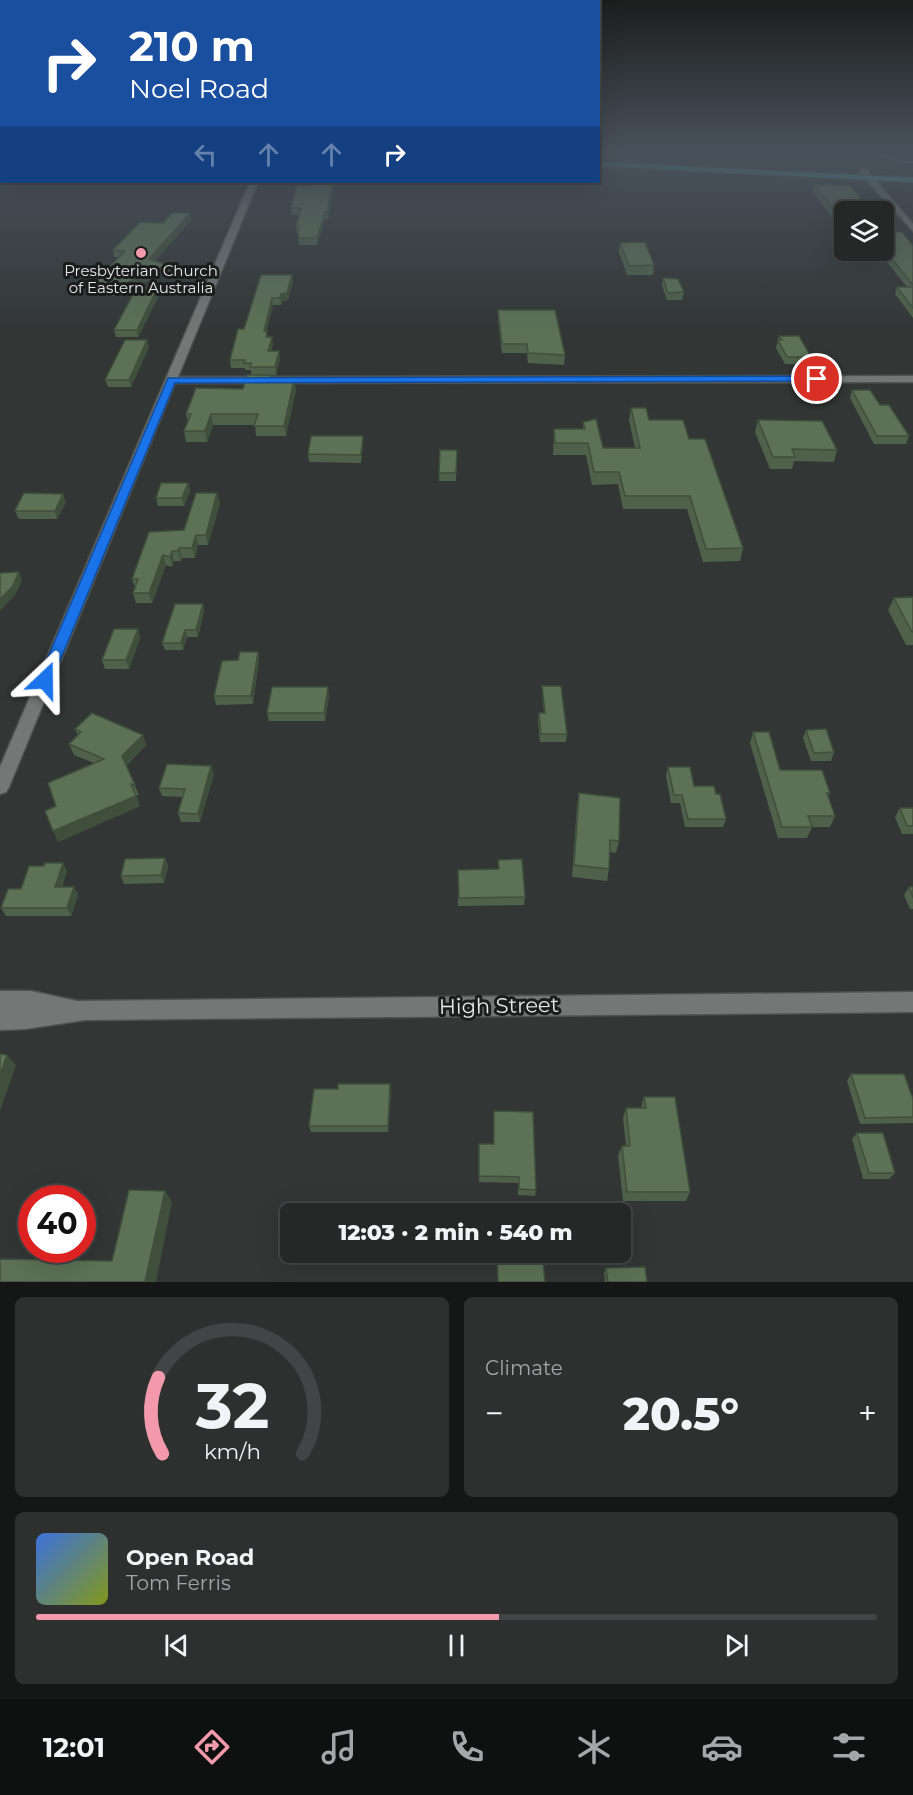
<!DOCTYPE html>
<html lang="en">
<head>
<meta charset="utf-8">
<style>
	:root { --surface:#262828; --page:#2e3030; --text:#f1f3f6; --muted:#a4a6a8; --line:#424445; --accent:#f29aac }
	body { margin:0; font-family:Montserrat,sans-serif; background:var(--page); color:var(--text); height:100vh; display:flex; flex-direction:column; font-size:22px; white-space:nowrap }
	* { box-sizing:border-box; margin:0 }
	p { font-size:20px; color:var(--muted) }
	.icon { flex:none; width:33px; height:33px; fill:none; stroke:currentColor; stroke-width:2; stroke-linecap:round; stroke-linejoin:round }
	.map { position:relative; height:1282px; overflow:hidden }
	.drawer { display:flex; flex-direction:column; gap:15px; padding:15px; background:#151616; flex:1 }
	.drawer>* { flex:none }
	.banner { position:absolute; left:0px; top:0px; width:600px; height:183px; box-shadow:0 6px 24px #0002,0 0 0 2px var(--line); background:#1a4fa0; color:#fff; overflow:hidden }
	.buttons { position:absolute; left:834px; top:201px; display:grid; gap:12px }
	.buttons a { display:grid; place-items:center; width:60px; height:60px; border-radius:9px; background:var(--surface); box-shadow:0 6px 24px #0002,0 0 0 2px var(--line); font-size:30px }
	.speed { position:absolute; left:18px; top:1185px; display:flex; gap:12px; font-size:30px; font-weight:700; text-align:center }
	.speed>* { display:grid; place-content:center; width:78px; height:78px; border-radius:50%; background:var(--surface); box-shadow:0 6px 24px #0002,0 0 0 2px var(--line); line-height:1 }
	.speed .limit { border:9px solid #d22; background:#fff; color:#111 }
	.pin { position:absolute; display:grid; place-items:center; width:51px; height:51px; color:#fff; margin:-26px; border:3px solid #fff; border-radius:50%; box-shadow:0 2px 6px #0007 }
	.me { position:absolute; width:66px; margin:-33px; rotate:23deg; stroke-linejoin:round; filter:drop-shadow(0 0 4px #0008) }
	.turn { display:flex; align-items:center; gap:21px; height:126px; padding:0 30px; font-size:27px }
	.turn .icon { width:78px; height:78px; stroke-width:2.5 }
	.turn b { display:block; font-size:42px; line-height:51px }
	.lanes { display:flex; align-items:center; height:57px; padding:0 30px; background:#0003; justify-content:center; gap:30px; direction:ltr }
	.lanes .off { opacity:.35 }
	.big { font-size:45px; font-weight:800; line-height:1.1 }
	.drawer .widget { flex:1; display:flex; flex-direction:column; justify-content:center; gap:9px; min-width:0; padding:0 21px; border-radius:9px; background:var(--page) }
	.drawer .dial { align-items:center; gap:0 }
	.dial svg { height:156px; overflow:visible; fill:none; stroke:var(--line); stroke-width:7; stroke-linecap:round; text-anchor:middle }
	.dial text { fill:var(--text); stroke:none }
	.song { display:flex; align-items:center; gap:18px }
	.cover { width:72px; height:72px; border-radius:9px; background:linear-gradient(135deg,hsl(220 70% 55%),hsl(70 70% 35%)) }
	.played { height:6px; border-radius:3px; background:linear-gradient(90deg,var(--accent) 55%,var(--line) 55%) }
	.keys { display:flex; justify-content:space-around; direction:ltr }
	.heat { display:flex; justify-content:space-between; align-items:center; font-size:33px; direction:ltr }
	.drawer .tiles { flex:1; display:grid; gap:15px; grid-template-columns:1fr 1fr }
	.widget:last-child { grid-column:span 2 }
	.trip { position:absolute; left:280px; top:1203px; width:351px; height:60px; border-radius:9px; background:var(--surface); box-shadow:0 6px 24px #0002,0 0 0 2px var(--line); font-weight:800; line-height:60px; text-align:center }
	.dock { display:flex; height:96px; justify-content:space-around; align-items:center; background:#0f1010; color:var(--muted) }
	.dock .icon { width:42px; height:42px }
	.dock .on { color:var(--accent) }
	.dock b { font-size:27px; color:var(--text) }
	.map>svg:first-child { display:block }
</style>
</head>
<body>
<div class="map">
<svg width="913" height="1282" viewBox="0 0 913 1282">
	<rect width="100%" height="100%" fill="#323635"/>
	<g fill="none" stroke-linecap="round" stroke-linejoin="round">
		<path stroke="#607f95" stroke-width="3" d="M 874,151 L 901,162 L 913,162"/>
		<g stroke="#4f5250" stroke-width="3">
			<path id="minor" d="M 859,168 L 865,168 L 913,224 L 913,231 L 859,172 Z
				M 250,182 L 258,182 L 178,377 L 913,376 L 913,382 L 175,383 L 9,787 L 6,792 L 0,794 L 0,767 Z
				M 0,991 L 31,991 L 77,1001 L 913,992 L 913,1012 L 85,1020 L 25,1029 L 0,1030 Z"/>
		</g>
		<g stroke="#4f5250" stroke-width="3">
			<path id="major" d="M 598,162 L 913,178 L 913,182 L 598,166 Z"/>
		</g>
		<use href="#minor" fill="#737876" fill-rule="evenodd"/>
		<use href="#major" fill="#42a4ad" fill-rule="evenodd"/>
	</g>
	<path fill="#4f614a" d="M 335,182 L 328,219 L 325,219 L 317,245 L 299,245 L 298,234 L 297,233 L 296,226 L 299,215 L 292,215 L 291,208 L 309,185 Z
		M 815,185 L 844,212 L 844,233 L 813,192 Z
		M 191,220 L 155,261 L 168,271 L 115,296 L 90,296 L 88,290 L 119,257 L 114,257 L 113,250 L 163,223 Z
		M 890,232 L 913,246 L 913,318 L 895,294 L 897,287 L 907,287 L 887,262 L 866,261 L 858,250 L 884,250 Z
		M 620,243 L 654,265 L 653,275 L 627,275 L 619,252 Z
		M 261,275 L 293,281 L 288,300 L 282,301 L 281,305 L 273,305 L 266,331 L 268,337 L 273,344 L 271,351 L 280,358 L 276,375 L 251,375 L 251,370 L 245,370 L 245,368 L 231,368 L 230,360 L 244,329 Z
		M 663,278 L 684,292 L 682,300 L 667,300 L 662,285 Z
		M 160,293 L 138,337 L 116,337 L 114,330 Z
		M 498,310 L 565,355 L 564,365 L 528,363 L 527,353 L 502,353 L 498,320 Z
		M 779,336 L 811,357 L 809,364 L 785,364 L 776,348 Z
		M 149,347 L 131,387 L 108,387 L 105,380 Z
		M 272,380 L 294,380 L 296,390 L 286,436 L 256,436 L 255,425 L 213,425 L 207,442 L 186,442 L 184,431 L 188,422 L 186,414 L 243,389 Z
		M 852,390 L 880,405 L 909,436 L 906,444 L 874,444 L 850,398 Z
		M 631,408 L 649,420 L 689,439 L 743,548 L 740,561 L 703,562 L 687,509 L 623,509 L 618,484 L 592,485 L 586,455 L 553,455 L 554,429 L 583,429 L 583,422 L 603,448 L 635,448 L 629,420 Z
		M 758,420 L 837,450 L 834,462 L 794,461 L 792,469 L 770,469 L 755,432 Z
		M 363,444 L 361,463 L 309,462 L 308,454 Z
		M 440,450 L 457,450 L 456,481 L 439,481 Z
		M 188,483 L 190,491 L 184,506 L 158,506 L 156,498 Z
		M 217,493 L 220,503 L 208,545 L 198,545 L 195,558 L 182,558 L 181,561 L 174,561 L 172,567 L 166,565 L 152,603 L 136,603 L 133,593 L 135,587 L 132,579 L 184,530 Z
		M 66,502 L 57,519 L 20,519 L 18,518 L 15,510 Z
		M 913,597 L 913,645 L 906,645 L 888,610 L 894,598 Z
		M 203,604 L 204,611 L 198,637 L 187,637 L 183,650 L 165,650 L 162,643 Z
		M 138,629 L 140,638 L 129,669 L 105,669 L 102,660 Z
		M 258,652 L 259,660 L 253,704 L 216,705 L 214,696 L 238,660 Z
		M 542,686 L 567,734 L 566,742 L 540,742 L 538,721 L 539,713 L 544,713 L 542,694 Z
		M 329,696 L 325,721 L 269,721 L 267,713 Z
		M 75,729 L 146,745 L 126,766 L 139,795 L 136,795 L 140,806 L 58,842 L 56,806 L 94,763 L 74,755 L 69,744 L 78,735 Z
		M 806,730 L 834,752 L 831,761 L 811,761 L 803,738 Z
		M 753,732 L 780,770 L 830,793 L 828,797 L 835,816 L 830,827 L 812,827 L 807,838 L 778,838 L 750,743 Z
		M 668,767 L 694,786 L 716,794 L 726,819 L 723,827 L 685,827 L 680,803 L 671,803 L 666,776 Z
		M 214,774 L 200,822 L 181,822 L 178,813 L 183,797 L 162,796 L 159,788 Z
		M 579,793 L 619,841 L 616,853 L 610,852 L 609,869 L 607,881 L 572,877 L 577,805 Z
		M 900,808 L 913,808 L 913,834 L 902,834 L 895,817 Z
		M 165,858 L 168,866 L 164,883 L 124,884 L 121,876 Z
		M 498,860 L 525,897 L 524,905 L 458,906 L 458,870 L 498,869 Z
		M 67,871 L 62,887 L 74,887 L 78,895 L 71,916 L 6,916 L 1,908 L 21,889 Z
		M 909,887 L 913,887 L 913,909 L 910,909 L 904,895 Z
		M 851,1074 L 913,1099 L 913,1123 L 860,1124 L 847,1081 Z
		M 390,1084 L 391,1091 L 388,1132 L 311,1132 L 309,1126 Z
		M 644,1097 L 690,1192 L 686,1201 L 623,1201 L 618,1155 L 622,1146 L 626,1146 L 623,1118 L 626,1108 L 641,1108 Z
		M 494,1111 L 536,1190 L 535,1196 L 518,1195 L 518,1183 L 479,1182 L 479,1144 L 493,1144 Z
		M 857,1133 L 895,1173 L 889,1179 L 863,1179 L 852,1139 Z
		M 606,1268 L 647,1282 L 605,1282 L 604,1273 Z"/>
	<path fill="#404f3c" d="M 333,182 L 335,182 L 328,219 L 327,212 Z
		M 325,212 L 325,219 L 317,245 L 317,238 Z
		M 190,213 L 191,220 L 151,266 L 149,259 Z
		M 167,265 L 168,271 L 115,296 L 113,289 Z
		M 292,275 L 293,281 L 288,300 L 282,301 L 281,305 L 280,298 L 281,294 Z
		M 158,287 L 160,293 L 138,337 L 137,330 Z
		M 272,298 L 273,305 L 265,338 L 264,331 Z
		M 272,337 L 273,344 L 269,358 L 268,351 Z
		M 147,340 L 149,347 L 131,387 L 129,380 Z
		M 279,351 L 280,358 L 276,375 L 275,367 Z
		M 294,380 L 296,390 L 286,436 L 284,426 Z
		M 211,414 L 213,425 L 207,442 L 205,431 Z
		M 363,436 L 363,444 L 361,463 L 361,455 Z
		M 188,483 L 190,491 L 184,506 L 182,498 Z
		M 217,493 L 220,503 L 208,545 L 206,535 Z
		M 63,494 L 66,502 L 57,519 L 55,511 Z
		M 196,535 L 198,545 L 195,558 L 192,548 Z
		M 179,548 L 182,558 L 181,561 L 178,551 Z
		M 172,551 L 174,561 L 172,567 L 170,557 Z
		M 163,555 L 166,565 L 152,603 L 149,593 Z
		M 19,572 L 22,581 L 15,595 L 0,611 L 0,599 Z
		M 203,604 L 204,611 L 198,637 L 196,630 Z
		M 138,629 L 140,638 L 129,669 L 126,660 Z
		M 185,630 L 187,637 L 183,650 L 181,643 Z
		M 258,652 L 259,660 L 253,704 L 251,696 Z
		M 328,687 L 329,696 L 325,721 L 324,713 Z
		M 143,735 L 146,745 L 126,767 L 122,756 Z
		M 211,766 L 214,774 L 200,822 L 198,814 Z
		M 136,796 L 140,806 L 58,842 L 53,831 Z
		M 165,858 L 168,866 L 164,883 L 161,875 Z
		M 63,863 L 67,871 L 59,895 L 55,887 Z
		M 74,887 L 78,895 L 71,916 L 67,908 Z
		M 7,1055 L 16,1065 L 0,1111 L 0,1076 Z
		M 390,1084 L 391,1091 L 388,1132 L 388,1126 Z
		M 165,1191 L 172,1202 L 156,1282 L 145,1282 Z"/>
	<path fill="#5c7156" stroke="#404f3c" stroke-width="1.5" d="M 310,182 L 333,182 L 327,212 L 325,212 L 317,238 L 298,238 L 299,227 L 296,226 L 301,208 L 291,208 L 297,185 L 309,185 Z
		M 815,185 L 850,185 L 872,212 L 844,212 L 844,224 Z
		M 172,213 L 190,213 L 149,259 L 167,265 L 113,289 L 88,290 L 125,251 L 113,250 L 140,222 L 163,223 Z
		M 884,225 L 890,232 L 902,232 L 913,246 L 913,285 L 889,255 L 868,254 L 865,250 L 884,250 Z
		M 645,242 L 654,265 L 629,266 L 620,243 Z
		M 261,275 L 292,275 L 287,293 L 281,294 L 280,298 L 272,298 L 264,331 L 267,331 L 266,337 L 272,337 L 268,351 L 279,351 L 275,367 L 250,367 L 251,363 L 244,363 L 245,360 L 230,360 L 238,329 L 244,329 Z
		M 663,278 L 678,279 L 684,292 L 668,293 Z
		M 137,287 L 158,287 L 137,330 L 114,330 Z
		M 897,287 L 913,287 L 913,308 Z
		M 498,310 L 555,310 L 565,355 L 528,353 L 527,344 L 502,344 Z
		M 779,336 L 799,336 L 811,357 L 787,357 L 778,340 L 782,340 Z
		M 125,340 L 147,340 L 129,380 L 105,380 Z
		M 247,375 L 272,375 L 270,380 L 294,380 L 284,426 L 254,426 L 258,414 L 211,414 L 205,431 L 184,431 L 191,414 L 186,414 L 196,388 L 243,389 Z
		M 852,390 L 870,390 L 880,405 L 889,405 L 909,436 L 877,436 Z
		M 631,408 L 646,408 L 649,420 L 683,420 L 689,439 L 705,439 L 743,548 L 706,549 L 690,496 L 625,496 L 619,472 L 594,472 L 588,443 L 555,443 L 554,429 L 585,429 L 583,422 L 596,419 L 603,448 L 640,448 Z
		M 758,420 L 822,421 L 837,450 L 792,449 L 795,457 L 773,457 Z
		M 311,436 L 363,436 L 361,455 L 308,454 Z
		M 440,450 L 457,450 L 456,473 L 439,473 Z
		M 161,483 L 188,483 L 182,498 L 156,498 Z
		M 24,493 L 63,494 L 55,511 L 17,511 L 15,510 Z
		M 196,493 L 217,493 L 206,535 L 196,535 L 192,548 L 179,548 L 178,551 L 172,551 L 170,557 L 163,555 L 149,593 L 133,593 L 138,579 L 132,579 L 149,532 L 184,530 Z
		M 19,572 L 12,587 L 0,599 L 0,573 Z
		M 913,597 L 913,632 L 912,632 L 894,598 Z
		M 175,604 L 203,604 L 196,630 L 185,630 L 181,643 L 162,643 Z
		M 114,629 L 138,629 L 126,660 L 102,660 Z
		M 240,652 L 258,652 L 251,696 L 214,696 L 222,661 L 238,660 Z
		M 542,686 L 561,686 L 567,734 L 541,734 L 539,713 L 545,713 Z
		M 272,687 L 328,687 L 324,713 L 267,713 Z
		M 92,713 L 143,735 L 122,756 L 135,785 L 131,784 L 136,796 L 53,831 L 45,811 L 56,806 L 48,783 L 104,759 L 69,744 L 81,732 L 75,729 Z
		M 826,729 L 834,752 L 814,753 L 806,730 Z
		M 753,732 L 769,732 L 780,770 L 822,770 L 830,793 L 827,793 L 835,816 L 808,816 L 812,827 L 782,827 Z
		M 167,764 L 211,766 L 198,814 L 178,813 L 185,789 L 159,788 Z
		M 668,767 L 690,767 L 694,786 L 714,786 L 716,794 L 720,794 L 726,819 L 688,819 L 682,795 L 674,795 Z
		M 579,793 L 620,798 L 619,841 L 610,840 L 609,869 L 574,865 Z
		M 900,808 L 913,808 L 913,826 L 907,826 Z
		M 165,858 L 161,875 L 121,876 L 125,859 Z
		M 522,859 L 525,897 L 459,898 L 458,870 L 499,869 L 498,860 Z
		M 45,863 L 63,863 L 55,887 L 74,887 L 67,908 L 1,908 L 8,889 L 21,889 L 29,866 L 44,866 Z
		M 909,887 L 913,887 L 913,898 Z
		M 0,1054 L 7,1055 L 0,1076 Z
		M 851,1074 L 904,1074 L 913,1099 L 913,1117 L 865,1118 Z
		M 338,1084 L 390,1084 L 388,1126 L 309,1126 L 314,1089 L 338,1089 Z
		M 644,1097 L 675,1097 L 690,1192 L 627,1192 L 622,1146 L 630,1146 L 626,1108 L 646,1108 Z
		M 494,1111 L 533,1112 L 536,1190 L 519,1189 L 519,1177 L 479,1176 L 479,1144 L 494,1144 Z
		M 857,1133 L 883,1133 L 895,1173 L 869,1173 Z
		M 129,1190 L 165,1191 L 145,1282 L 0,1282 L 0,1259 L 112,1261 Z
		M 497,1252 L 542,1252 L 545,1282 L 498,1282 Z
		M 645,1267 L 647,1282 L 608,1282 L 606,1268 Z"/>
	<linearGradient id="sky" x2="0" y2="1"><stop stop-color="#1c1e1d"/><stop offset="0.46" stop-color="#49525c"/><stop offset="1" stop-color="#49525c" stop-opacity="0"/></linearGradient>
	<rect width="913" height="331" fill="url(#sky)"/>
	<path fill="#1a73e8" stroke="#114b97" stroke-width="1.5" d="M 817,376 L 822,379 L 821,381 L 175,383 L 52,680 L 45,685 L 38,680 L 168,378 Z"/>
	<circle fill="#f29aac" stroke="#1b1d1c" stroke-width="2" cx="141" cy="253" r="6"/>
	<g text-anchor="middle" stroke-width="6" stroke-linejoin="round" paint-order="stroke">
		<g font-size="15" fill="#e4e7e5" stroke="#1b1d1c">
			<text x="141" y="276">Presbyterian Church<tspan x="141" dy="17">of Eastern Australia</tspan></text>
		</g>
		<g font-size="21" fill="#e4e7e5" stroke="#1b1d1c">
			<text transform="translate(499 1006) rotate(-1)" y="7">High Street</text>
		</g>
	</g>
</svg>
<div class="buttons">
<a><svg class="icon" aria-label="layers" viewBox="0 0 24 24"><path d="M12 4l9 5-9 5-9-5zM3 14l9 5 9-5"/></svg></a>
</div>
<div class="speed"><div class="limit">40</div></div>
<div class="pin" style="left:817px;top:379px;background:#d93025"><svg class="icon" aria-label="arrive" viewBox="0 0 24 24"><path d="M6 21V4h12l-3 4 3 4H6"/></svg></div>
<svg class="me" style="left:45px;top:680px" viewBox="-20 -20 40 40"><path d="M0-17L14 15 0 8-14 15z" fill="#1a73e8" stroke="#fff" stroke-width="4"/></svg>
<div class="trip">12:03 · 2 min · 540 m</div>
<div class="banner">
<div class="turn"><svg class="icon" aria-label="right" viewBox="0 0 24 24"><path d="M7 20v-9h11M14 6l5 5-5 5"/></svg><div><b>210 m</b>Noel Road</div></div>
<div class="lanes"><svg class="icon off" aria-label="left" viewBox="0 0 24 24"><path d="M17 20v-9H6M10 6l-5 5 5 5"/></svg><svg class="icon off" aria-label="ahead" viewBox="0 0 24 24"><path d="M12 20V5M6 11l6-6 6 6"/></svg><svg class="icon off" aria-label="ahead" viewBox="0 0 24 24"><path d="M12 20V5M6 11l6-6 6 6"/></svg><svg class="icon" aria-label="right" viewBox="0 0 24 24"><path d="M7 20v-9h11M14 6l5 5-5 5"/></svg></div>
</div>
</div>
<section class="drawer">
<div class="tiles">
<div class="widget dial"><svg viewBox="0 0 100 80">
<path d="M14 69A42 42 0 1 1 86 69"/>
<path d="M14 69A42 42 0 0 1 12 30" stroke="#f29aac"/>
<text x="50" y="56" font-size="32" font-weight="700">32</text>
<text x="50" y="72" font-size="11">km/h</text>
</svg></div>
<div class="widget"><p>Climate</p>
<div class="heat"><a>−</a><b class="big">20.5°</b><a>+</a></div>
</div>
<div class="widget">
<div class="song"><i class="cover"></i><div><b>Open Road</b><p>Tom Ferris</p></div></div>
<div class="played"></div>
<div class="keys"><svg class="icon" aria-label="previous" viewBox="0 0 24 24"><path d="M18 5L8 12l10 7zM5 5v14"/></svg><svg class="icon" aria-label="pause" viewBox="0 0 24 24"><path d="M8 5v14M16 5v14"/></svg><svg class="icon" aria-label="next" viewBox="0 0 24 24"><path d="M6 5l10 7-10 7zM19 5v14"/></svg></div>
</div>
</div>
</section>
<nav class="dock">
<b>12:01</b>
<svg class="icon on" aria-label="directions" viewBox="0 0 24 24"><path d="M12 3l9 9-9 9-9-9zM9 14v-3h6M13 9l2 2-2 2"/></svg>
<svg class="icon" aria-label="music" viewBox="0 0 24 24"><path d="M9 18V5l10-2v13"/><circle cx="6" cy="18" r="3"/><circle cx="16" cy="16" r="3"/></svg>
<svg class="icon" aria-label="phone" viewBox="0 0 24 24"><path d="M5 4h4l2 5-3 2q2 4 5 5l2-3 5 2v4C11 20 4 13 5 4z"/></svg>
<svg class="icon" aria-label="climate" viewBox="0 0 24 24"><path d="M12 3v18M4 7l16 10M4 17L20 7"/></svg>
<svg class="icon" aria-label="car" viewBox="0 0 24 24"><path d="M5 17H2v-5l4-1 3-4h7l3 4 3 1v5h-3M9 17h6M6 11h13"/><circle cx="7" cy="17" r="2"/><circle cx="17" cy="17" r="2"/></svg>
<svg class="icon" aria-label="filters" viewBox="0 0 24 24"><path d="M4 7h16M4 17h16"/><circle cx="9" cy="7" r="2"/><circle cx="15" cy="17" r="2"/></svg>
</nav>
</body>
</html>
